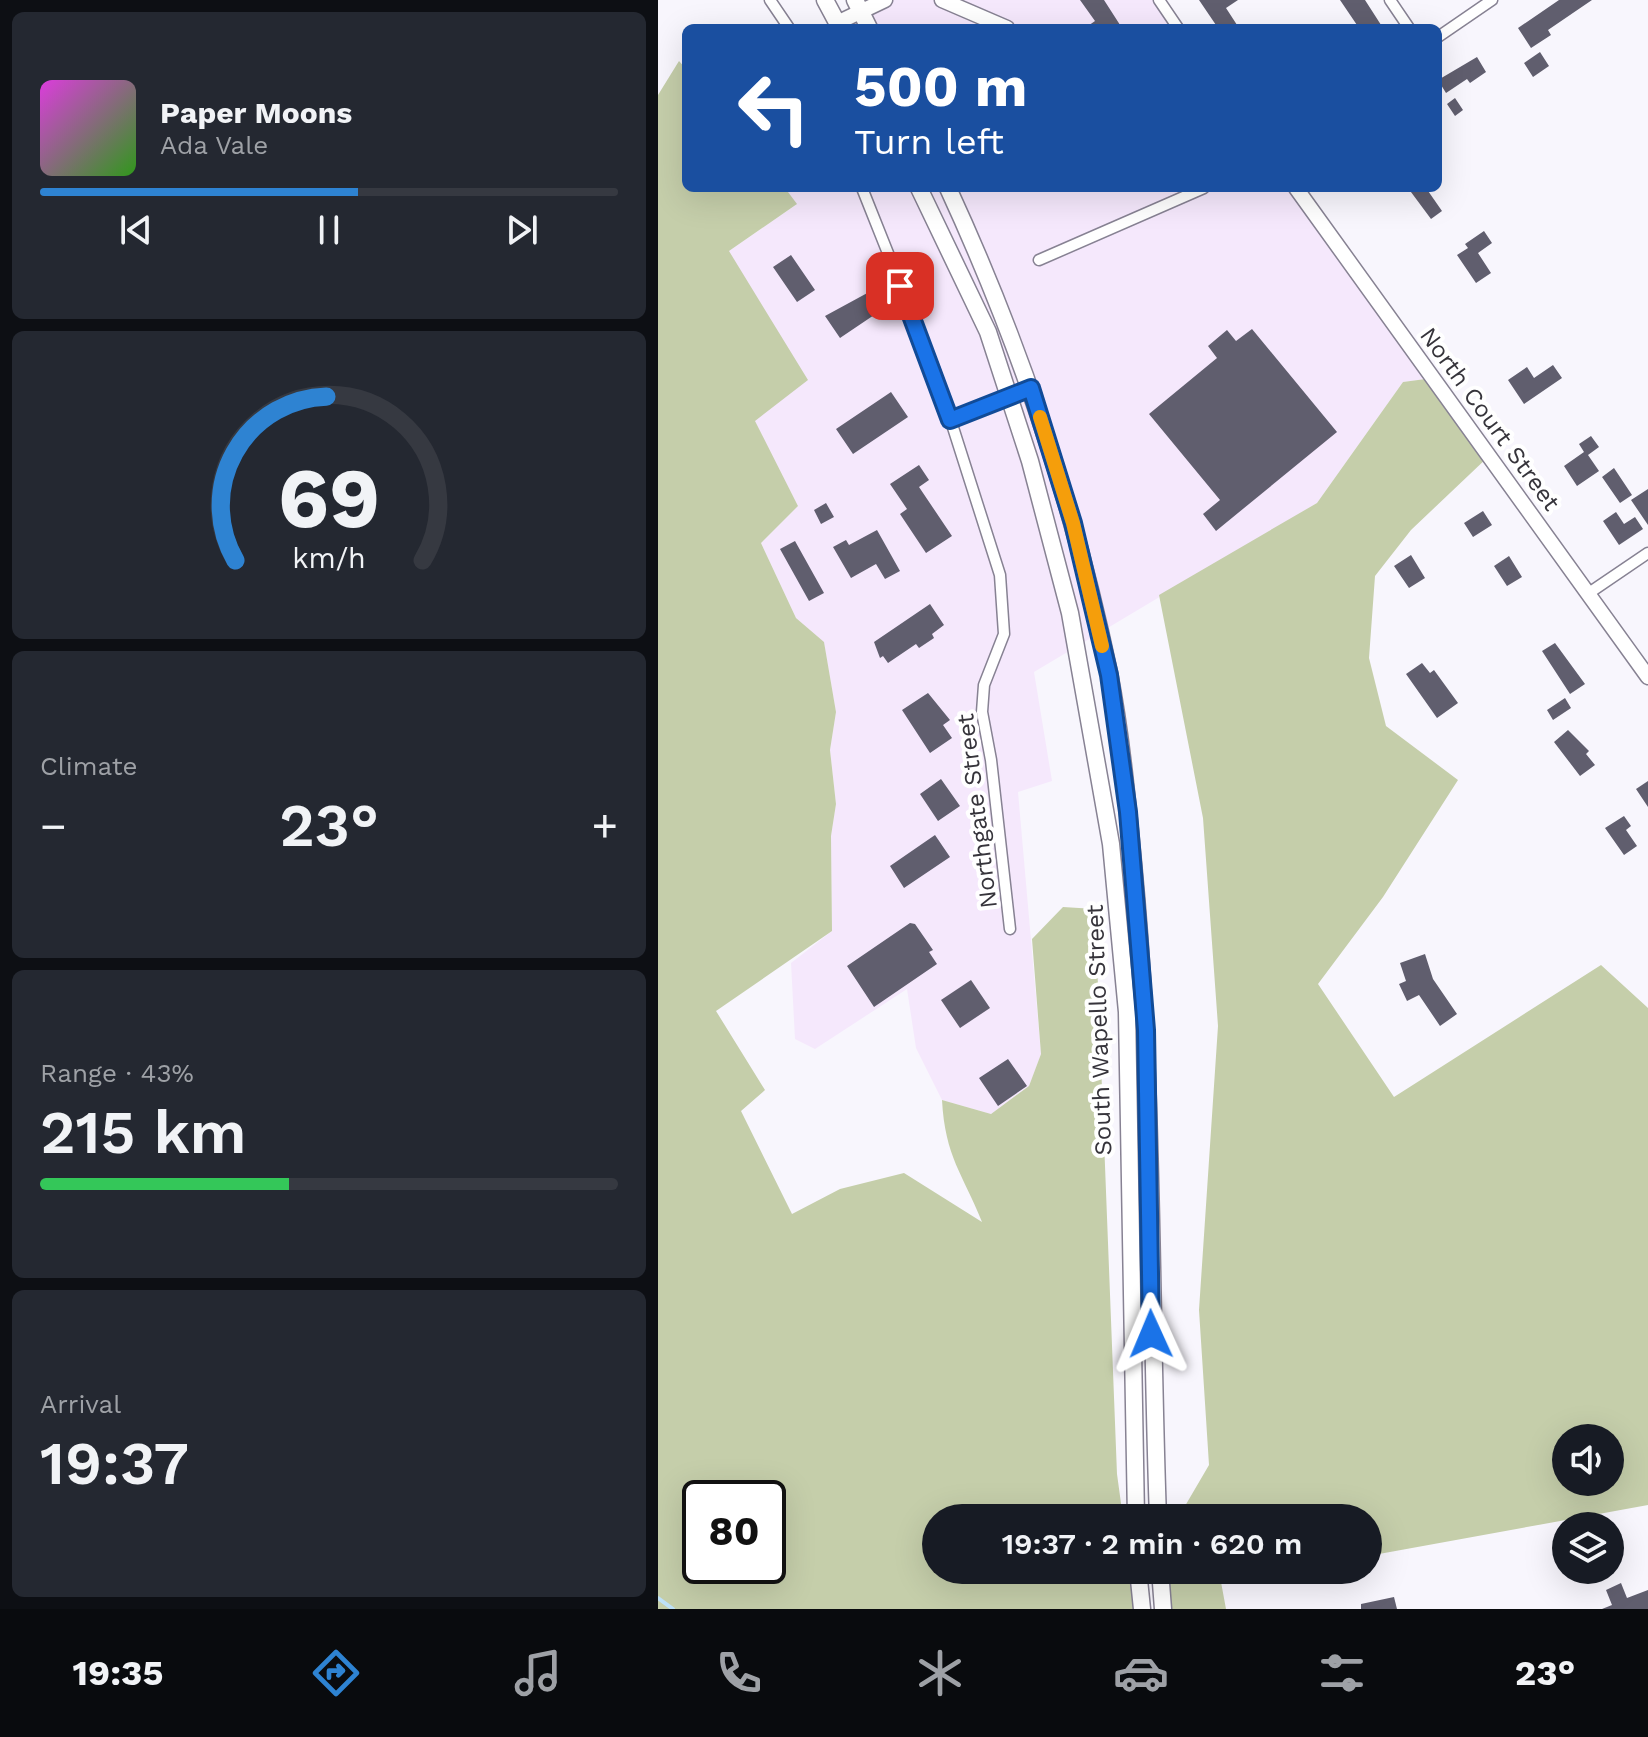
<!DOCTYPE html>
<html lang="en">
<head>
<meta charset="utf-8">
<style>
	:root { --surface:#171b24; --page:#242831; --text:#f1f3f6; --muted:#9ea1a6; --line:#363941; --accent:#2e83d2 }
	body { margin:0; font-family:"Work Sans",sans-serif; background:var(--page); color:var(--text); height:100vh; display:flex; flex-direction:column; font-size:30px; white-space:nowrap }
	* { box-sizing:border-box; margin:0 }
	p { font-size:26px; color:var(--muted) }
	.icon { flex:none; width:44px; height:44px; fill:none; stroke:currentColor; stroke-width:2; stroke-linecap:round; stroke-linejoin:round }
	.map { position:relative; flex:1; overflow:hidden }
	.panel { display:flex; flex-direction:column; gap:12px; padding:12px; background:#0d0f14; width:658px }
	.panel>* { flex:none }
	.top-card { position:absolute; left:24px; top:24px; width:760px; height:168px; border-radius:12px; box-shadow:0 8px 32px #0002; background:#1a4fa0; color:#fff; overflow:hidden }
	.buttons { position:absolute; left:894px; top:1424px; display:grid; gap:16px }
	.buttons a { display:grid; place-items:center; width:72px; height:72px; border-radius:50%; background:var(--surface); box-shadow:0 8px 32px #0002; font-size:40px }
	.speed { position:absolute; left:24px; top:1480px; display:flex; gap:16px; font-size:40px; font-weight:700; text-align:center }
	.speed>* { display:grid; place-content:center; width:104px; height:104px; border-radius:50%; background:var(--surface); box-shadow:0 8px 32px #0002; line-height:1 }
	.speed .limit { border:4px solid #111; border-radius:12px; background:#fff; color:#111 }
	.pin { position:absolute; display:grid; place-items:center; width:68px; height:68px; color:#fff; margin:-34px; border-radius:16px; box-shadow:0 4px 12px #0006 }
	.me { position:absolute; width:88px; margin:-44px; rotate:359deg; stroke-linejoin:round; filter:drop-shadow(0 0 6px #0008) }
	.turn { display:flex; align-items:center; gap:28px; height:168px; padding:0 40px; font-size:36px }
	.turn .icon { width:104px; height:104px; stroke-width:2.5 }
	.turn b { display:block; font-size:56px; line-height:68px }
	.big { font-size:60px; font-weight:600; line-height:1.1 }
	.panel .tile { flex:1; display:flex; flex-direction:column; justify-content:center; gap:12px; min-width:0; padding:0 28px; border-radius:12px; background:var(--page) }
	.panel .dial { align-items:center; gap:0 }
	.dial svg { height:208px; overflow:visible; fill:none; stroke:var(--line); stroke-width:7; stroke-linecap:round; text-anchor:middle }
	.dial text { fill:var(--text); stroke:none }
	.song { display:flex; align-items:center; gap:24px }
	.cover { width:96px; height:96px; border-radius:12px; background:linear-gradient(135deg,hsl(300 70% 55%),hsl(110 70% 35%)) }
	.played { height:8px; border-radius:4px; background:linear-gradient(90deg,var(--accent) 55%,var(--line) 55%) }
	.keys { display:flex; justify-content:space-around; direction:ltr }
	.heat { display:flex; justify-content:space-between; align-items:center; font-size:44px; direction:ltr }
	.charge { height:12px; border-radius:6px; background:linear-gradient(90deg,#34c759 43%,var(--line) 0) }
	.trip { position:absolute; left:264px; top:1504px; width:460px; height:80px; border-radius:40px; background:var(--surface); box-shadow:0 8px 32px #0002; font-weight:600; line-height:80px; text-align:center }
	.tabs { display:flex; height:128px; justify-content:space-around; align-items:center; background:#090b0e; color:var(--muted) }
	.tabs .icon { width:56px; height:56px }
	.tabs .on { color:var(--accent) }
	.tabs b { font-size:36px; color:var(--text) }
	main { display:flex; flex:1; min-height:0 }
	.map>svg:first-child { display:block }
</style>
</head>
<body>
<main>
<section class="panel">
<div class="tile">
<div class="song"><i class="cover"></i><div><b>Paper Moons</b><p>Ada Vale</p></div></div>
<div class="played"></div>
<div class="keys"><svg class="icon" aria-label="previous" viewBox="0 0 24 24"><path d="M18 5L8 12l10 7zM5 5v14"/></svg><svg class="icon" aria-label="pause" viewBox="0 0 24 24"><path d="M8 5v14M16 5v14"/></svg><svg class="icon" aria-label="next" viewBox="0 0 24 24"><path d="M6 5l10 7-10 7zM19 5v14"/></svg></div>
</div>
<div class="tile dial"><svg viewBox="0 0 100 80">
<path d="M14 69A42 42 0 1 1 86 69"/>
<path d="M14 69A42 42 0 0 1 49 6" stroke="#2e83d2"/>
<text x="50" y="56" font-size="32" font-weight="700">69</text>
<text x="50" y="72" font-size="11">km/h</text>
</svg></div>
<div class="tile"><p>Climate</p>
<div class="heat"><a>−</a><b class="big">23°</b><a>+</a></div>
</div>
<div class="tile"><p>Range · 43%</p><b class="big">215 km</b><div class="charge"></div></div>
<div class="tile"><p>Arrival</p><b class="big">19:37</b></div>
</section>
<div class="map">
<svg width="990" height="1609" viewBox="0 0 990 1609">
	<rect width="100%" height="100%" fill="#f8f6fd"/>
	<path fill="#f5e8fc" d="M 227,0 L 501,0 L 520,28 L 170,28 Z
		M 127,188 L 638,188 L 775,378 L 745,382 L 659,503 L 376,672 L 394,781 L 360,792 L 383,1054 L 371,1086 L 333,1114 L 284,1100 L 258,1048 L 249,989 L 157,1049 L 137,1039 L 133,963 L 174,931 L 173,836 L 178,804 L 172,750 L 178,712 L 166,643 L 138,618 L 103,543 L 140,506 L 96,420 L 71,251 L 138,205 Z"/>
	<path fill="#c5ceaa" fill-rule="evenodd" d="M 21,61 L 28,69 L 28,188 L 127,188 L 139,204 L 71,251 L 150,380 L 97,421 L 140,506 L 103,543 L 138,618 L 166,642 L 178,712 L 172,750 L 178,804 L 173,836 L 174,931 L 58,1011 L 107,1090 L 83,1111 L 134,1214 L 182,1189 L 246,1173 L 324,1222 C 305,1174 287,1157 284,1100 L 333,1114 L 371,1086 L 383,1054 L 374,939 L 405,907 L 437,909 L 459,1474 L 465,1518 L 278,1518 L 278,1570 L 472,1570 L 477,1609 L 0,1609 L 0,95 ZM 42,1498 L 110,1498 L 110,1566 L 42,1566 Z
		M 775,378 L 831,456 L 753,530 L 717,576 L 711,658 L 728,726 L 800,780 L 725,897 L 660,984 L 736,1097 L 943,965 L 990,1008 L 990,1505 L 710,1556 L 710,1518 L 520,1518 L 551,1465 L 541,1310 L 560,1026 L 545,818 L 501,595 L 659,503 L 745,382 ZM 908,1438 L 952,1438 L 952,1482 L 908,1482 Z
		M 502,1570 L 631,1570 L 563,1582 L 568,1609 L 505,1609 Z"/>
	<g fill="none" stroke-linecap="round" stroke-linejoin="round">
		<path stroke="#bee1f9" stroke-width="4" d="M 0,1598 L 15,1609"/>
	</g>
	<path fill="#605e6e" d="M 422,0 L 446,0 L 464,28 L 427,28 L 437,21 Z
		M 541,0 L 580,0 L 568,8 L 581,28 L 560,28 Z
		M 682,0 L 707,0 L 725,28 L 701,28 Z
		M 901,0 L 934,0 L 890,30 L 893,35 L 873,48 L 860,28 Z
		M 882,52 L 891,66 L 875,77 L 866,63 Z
		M 819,57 L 828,72 L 812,83 L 809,79 L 788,93 L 780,80 Z
		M 797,98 L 805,110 L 797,116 L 789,104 Z
		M 750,188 L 768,188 L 784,211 L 773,219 Z
		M 826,231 L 834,243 L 820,253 L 833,273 L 818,283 L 799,255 L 810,248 L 807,244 Z
		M 133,255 L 157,290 L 139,302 L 115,267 Z
		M 213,291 L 225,309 L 182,338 L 167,316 Z
		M 594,329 L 679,432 L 558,531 L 545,514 L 562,500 L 491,414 L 559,358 L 550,346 L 569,330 L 578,341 Z
		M 895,365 L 904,378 L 866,404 L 850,380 L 869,367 L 876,378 Z
		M 233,392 L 250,417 L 195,454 L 178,429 Z
		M 933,436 L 941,447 L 930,455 L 941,471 L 919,486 L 906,466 L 926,452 L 921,444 Z
		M 261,465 L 271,480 L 261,487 L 294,536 L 268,553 L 242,514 L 249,509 L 232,484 Z
		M 956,468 L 974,495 L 962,503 L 944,477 Z
		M 990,489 L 990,525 L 973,500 Z
		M 168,503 L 176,517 L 163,524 L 156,510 Z
		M 825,511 L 834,525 L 815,537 L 806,523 Z
		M 958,512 L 966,524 L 977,517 L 985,529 L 961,545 L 945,521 Z
		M 219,530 L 242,571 L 227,579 L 218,564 L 193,578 L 175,547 L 188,540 L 191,545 Z
		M 137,541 L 166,593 L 151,601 L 122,549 Z
		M 753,555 L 767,578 L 751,588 L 736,566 Z
		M 851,556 L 864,577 L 849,586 L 836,566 Z
		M 272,604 L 286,625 L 274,634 L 276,638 L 261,648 L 258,644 L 230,663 L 225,656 L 222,658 L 216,642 Z
		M 897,643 L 927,684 L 912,694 L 884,651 Z
		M 764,663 L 772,673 L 776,670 L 800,703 L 779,718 L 748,674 Z
		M 270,693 L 292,720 L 285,725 L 294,738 L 272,753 L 244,710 Z
		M 907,698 L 913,708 L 895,720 L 889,710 Z
		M 910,730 L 931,751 L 928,754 L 937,765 L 922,776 L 896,742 Z
		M 283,779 L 302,806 L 280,821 L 262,794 Z
		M 990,781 L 990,807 L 978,789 Z
		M 966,816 L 973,826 L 968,830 L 979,846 L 966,855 L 947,828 Z
		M 277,835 L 292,857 L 246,888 L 232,866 Z
		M 252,923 L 257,924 L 275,950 L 271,952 L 279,964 L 216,1007 L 189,966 Z
		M 767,954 L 775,979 L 799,1014 L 782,1026 L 761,995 L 749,1001 L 741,984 L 748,981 L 742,963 Z
		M 313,980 L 332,1008 L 302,1028 L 283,1000 Z
		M 350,1059 L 369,1086 L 340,1106 L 321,1078 Z
		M 963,1583 L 969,1598 L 990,1590 L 990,1609 L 944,1609 L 954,1605 L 948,1590 Z
		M 736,1597 L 739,1609 L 703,1609 L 703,1604 Z"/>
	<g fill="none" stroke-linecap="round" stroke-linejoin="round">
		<g stroke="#878293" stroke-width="13">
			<path id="minor" d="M 112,0 L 131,28
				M 501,0 L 520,28
				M 732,0 L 751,28
				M 780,37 L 834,0
				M 204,188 L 277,371 L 342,575 L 346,634 L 326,685 L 324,712 L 333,760 L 352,929
				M 381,260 L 546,188
				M 292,420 L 373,388
				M 931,593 L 990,553"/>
		</g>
		<g stroke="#878293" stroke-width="17">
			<path id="secondary" d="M 284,0 L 349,28
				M 179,23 L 227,0
				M 638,188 L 990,677"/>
		</g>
		<g stroke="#878293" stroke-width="19">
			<path id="trunk" d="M 167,0 L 182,28
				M 197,0 L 211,28
				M 261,188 L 330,332 L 372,461 L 412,613 L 453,844 L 469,1012 L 478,1518
				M 290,188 C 362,344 416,505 451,673 C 463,735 469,800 475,863 C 496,1081 492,1299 500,1518
				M 480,1570 L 484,1609
				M 502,1570 L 505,1609"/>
		</g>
		<use href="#minor" stroke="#fff" stroke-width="10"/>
		<use href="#secondary" stroke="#fff" stroke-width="14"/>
		<use href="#trunk" stroke="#fff" stroke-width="16"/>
	</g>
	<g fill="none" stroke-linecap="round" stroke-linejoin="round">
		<g stroke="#114b97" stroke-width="20">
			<path id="route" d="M 242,286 L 292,420 L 373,388 L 415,523 L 451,675 L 470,812 L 488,1030 L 493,1334"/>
		</g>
		<use href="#route" stroke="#1a73e8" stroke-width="14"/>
		<path stroke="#f59e0b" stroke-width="14" d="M 382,417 L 415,523 L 444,646"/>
	</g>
	<g text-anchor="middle" stroke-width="8" stroke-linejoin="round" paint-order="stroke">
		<g font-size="24" fill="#36343b" stroke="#fff">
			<text transform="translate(832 419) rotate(54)" y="8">North Court Street</text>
			<text transform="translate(319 811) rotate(-97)" y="8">Northgate Street</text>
			<text transform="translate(441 1030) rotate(-92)" y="8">South Wapello Street</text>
		</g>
	</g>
</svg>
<div class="buttons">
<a><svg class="icon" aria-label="sound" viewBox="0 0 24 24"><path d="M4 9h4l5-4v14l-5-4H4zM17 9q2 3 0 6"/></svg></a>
<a><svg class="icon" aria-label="layers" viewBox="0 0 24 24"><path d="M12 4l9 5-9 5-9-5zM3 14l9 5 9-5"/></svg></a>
</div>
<div class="speed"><div class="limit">80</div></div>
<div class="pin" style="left:242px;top:286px;background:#d93025"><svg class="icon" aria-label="arrive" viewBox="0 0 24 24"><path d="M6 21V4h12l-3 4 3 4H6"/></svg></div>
<svg class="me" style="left:493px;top:1334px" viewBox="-20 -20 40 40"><path d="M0-17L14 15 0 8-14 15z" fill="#1a73e8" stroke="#fff" stroke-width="4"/></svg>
<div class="trip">19:37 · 2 min · 620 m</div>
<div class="top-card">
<div class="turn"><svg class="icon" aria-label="left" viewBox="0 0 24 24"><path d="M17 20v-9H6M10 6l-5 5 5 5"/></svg><div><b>500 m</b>Turn left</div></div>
</div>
</div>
</main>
<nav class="tabs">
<b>19:35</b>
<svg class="icon on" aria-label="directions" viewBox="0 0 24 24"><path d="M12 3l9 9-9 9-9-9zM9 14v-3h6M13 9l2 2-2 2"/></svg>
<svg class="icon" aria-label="music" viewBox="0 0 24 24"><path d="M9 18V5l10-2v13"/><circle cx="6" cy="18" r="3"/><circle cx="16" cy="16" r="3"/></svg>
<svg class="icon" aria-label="phone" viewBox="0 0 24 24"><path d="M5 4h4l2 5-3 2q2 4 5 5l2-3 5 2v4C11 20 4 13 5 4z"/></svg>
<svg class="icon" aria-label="climate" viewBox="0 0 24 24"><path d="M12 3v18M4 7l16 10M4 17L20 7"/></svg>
<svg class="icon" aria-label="car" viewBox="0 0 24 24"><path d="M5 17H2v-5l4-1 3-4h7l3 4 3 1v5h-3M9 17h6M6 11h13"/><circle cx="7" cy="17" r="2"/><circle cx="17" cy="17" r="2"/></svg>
<svg class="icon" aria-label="filters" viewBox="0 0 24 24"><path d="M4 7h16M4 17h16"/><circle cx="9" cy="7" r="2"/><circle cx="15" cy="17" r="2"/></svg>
<b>23°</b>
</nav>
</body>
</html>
